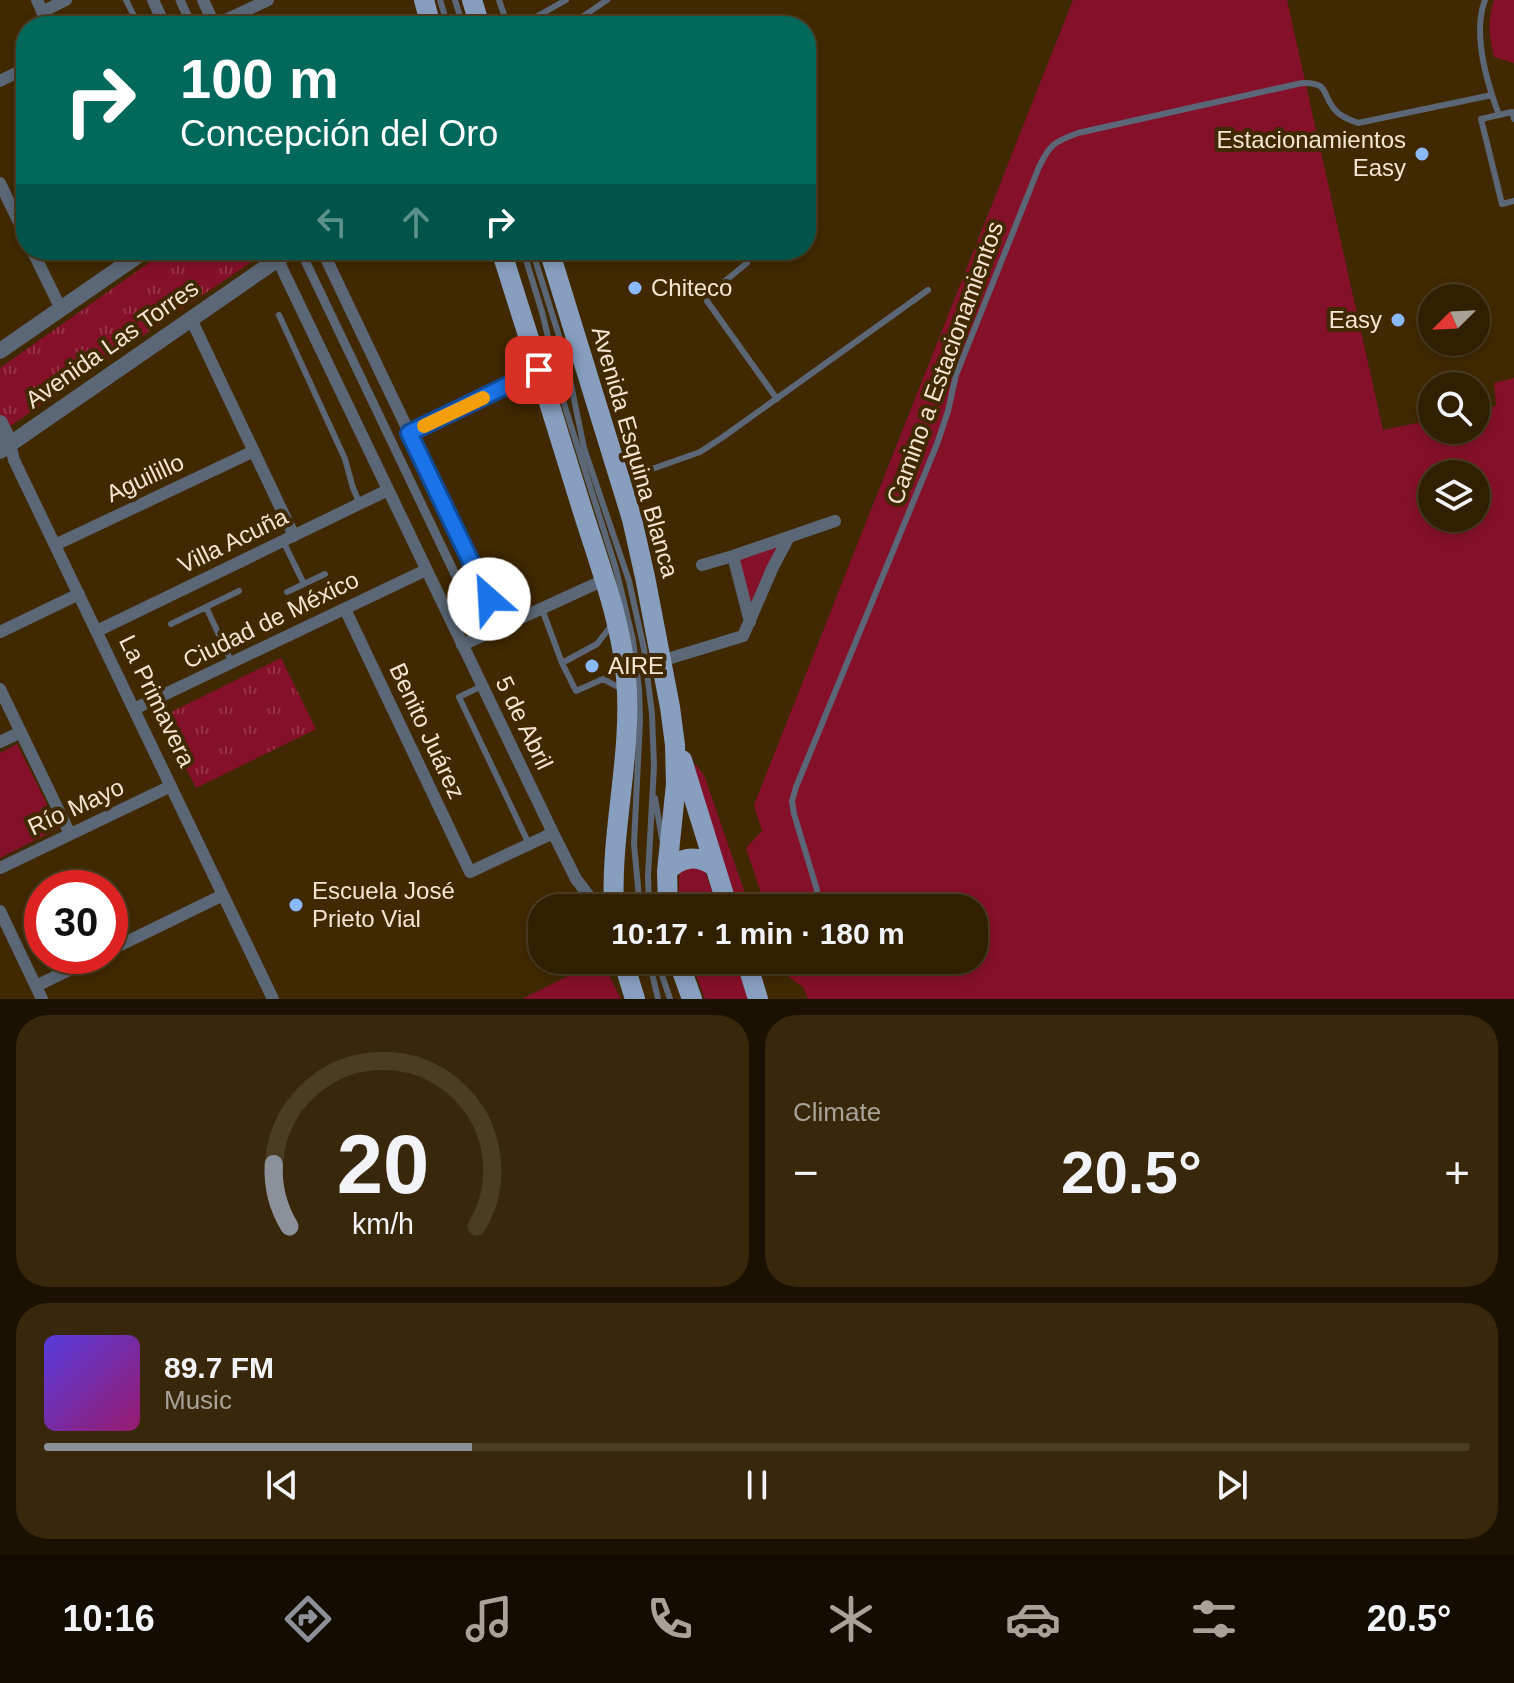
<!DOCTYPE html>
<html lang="en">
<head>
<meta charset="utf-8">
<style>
	:root { --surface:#301f00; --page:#38270a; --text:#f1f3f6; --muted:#a8a299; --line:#4b3d22; --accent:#8c9099 }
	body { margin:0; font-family:Helvetica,sans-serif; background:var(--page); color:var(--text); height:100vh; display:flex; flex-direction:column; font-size:30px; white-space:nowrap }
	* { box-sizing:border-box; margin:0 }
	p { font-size:26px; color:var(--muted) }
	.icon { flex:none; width:44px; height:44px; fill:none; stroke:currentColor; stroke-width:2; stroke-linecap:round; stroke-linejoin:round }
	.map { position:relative; height:999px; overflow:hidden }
	.side { display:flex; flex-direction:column; gap:16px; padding:16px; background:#1a1100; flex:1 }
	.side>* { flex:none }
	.guide { position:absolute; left:16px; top:16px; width:800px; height:244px; border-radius:32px; box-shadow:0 4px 12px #0003,0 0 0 2px var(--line); background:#00695c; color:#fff; overflow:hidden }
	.needle { width:52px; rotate:246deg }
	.tools { position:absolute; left:1418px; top:284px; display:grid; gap:16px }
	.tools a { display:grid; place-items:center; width:72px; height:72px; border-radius:50%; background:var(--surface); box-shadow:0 4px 12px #0003,0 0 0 2px var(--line); font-size:40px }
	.speed { position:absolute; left:24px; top:870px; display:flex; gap:16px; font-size:40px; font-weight:700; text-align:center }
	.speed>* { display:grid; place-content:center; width:104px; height:104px; border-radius:50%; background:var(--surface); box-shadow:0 4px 12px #0003,0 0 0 2px var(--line); line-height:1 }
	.speed .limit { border:12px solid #d22; background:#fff; color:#111 }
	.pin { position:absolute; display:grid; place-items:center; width:68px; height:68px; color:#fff; margin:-34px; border-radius:16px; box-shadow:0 4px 12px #0006 }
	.me { position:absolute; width:88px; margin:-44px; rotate:334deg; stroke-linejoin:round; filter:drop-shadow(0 0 6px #0008) }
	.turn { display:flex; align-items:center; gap:28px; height:168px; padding:0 32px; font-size:36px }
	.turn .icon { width:104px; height:104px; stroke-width:2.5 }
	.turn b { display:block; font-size:56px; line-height:68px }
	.lanes { display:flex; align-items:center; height:76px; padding:0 32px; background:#0003; justify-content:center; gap:40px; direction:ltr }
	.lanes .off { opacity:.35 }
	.big { font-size:60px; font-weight:700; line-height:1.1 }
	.side .card { flex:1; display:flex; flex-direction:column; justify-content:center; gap:12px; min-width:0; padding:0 28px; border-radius:32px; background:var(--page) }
	.side .dial { align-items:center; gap:0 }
	.dial svg { height:208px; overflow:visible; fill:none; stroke:var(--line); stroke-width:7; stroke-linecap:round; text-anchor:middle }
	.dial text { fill:var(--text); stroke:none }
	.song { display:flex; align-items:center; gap:24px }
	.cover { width:96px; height:96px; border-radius:12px; background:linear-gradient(135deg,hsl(250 70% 55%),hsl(320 70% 35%)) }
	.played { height:8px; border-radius:4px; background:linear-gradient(90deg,var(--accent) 30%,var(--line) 30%) }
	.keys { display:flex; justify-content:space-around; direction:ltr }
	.heat { display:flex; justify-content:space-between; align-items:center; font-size:44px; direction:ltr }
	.side .tiles { flex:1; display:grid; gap:16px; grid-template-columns:1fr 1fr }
	.card:last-child { grid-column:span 2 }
	.trip { position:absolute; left:528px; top:894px; width:460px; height:80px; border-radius:32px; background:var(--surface); box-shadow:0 4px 12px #0003,0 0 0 2px var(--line); font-weight:700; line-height:80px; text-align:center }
	.tabs { display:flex; height:128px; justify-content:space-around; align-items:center; background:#130c00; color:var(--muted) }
	.tabs .icon { width:56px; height:56px }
	.tabs .current { color:var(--accent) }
	.tabs b { font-size:36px; color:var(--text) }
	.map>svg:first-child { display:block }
</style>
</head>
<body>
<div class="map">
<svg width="1514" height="999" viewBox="0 0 1514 999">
	<defs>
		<pattern id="park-tufts" width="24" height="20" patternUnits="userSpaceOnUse" patternTransform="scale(2)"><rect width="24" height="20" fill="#851029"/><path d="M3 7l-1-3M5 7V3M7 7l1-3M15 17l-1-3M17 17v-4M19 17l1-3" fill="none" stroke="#973347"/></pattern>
	</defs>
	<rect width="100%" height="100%" fill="#402900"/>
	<path fill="#851029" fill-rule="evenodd" d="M 1073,0 L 1287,0 L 1383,430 L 1432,420 L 1432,430 L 1476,430 L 1476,410 L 1496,406 L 1494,383 L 1514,378 L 1514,999 L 808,999 L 803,987 L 789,977 L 784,960 L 974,960 L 974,908 L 766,908 L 746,848 L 762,831 L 754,805 ZM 1432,474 L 1476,474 L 1476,518 L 1432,518 Z
		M 1494,0 L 1514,0 L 1514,63 L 1494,57 C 1489,34 1487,22 1494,0 Z
		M 778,544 L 752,607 L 739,560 Z
		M 17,744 L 59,828 L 0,858 L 0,753 Z
		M 696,765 L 704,775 L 750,908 L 734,908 L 688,770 Z
		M 683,866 L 700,867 L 706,874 L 718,908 L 679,908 L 679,876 Z
		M 601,960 L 621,999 L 522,999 L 594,963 Z
		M 690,960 L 736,960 L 748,999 L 705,999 Z"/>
	<path fill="url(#park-tufts)" d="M 167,250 L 269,250 L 0,433 L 0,368 Z
		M 281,658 L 316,729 L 196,788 L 161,717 Z"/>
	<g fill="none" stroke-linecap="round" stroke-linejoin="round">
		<path stroke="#5b6776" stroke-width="6" d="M 126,0 L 139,26
			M 440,0 L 448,26
			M 455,0 L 463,26
			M 499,0 L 508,26
			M 1485,0 C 1472,34 1487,83 1499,115
			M 520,26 L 566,0
			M 569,26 L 607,0
			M 1514,119 L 1512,112 L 1481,119 L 1502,204 L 1514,201
			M 523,250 L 542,312 L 565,407 L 616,569 L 633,640 L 639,689 L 640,720 L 634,844 L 640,908
			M 532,250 L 565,355 L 584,448 L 629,581 L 644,649 L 652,714 L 654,766 L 648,876 L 649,908
			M 747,263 L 708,295 L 707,301 L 777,399
			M 279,315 L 345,459 L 353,488 L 359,502
			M 624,479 L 700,452 L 723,437 L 928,290
			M 283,541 L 304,584
			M 287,592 L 325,574
			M 206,607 L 232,663
			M 542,609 L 562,663 L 597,644 L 611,626
			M 171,624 L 239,591
			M 562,663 L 576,691 L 603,679 L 624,690
			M 482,686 L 459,697 L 529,844
			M 655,798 L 662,839
			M 814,908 L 817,890 L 794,814 L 792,801 L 796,787 L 937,444 L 948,411 L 956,375 L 1039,167 C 1050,144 1054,142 1078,133 L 1302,83 C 1330,82 1321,94 1335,110 C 1341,117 1350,120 1358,123 L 1492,95
			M 649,960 L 658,999
			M 657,960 L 670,999"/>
		<path stroke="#5b6776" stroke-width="9" d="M 180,0 L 192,26
			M 300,250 L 484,635"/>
		<path stroke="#5b6776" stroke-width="12" d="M 37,0 L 49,26
			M 153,0 L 165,26
			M 203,0 L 215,26
			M 42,12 L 66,0
			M 215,25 L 268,0
			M 0,81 L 26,68
			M 0,183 L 26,237
			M 32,250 L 61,309
			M 273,250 L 553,833 L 576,879 L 598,908
			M 322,250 L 502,627
			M 191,319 L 294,536
			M 409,433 L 539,370
			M 10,444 L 14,460 L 273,999
			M 55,545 L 254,451
			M 733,556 L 750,622
			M 702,565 L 733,556 L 835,521
			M 345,609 L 470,872 L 553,833
			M 97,631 L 388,490
			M 0,632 L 79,594
			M 462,645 L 604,580
			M 661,661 L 743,636 L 773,567 L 789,537
			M 0,689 L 70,834
			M 134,709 L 426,570
			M 0,742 L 21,732
			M 0,868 L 171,786
			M 0,911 L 42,999
			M 110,950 L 223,895
			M 36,986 L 98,956"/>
		<path stroke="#5b6776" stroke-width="16" d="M 0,351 L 146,250
			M 0,423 L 10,444
			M 0,451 L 291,250"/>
		<path stroke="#879ebf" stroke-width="20" d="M 424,0 L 431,26
			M 472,0 L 480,26
			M 501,250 C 529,337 556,425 583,512 C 600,566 621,621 626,677 C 633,754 610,831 614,908
			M 549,250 L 632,519 L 645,577 L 670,707 L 675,745 L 676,784 L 667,871 L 668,908
			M 682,760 L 728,908
			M 667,871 C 682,856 697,855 714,866
			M 623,960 L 635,999
			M 678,960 L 692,999
			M 746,960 L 758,999"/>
	</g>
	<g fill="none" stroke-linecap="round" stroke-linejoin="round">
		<g stroke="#114b97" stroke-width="20">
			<path id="route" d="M 489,599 L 409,433 L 539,370"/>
		</g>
		<use href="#route" stroke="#1a73e8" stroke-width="14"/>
		<path stroke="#f59e0b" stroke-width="14" d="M 424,426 L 483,398"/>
	</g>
	<g fill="#8abafc" stroke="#402900" stroke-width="3">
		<circle cx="1422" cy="154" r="8"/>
		<circle cx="635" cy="288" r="8"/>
		<circle cx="1398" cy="320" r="8"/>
		<circle cx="592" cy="666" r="8"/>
		<circle cx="296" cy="905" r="8"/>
	</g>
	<g text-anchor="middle" stroke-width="8" stroke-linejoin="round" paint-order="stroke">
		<g font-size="24" fill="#f4e5d0" stroke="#402900" text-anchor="start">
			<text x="1406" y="148" text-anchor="end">Estacionamientos<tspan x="1406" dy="28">Easy</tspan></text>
			<text x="651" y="296">Chiteco</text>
			<text x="1382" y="328" text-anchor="end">Easy</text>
			<text x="608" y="674">AIRE</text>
			<text x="312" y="899">Escuela José<tspan x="312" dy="28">Prieto Vial</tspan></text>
		</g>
		<g font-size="24" fill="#f4e5d0" stroke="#402900">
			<text transform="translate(112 344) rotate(-35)" y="8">Avenida Las Torres</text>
			<text transform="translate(945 363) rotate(-70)" y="8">Camino a Estacionamientos</text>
			<text transform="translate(635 452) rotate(74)" y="8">Avenida Esquina Blanca</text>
			<text transform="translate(145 478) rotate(-25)" y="8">Aguilillo</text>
			<text transform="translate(233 541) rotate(-26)" y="8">Villa Acuña</text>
			<text transform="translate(271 620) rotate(-26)" y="8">Ciudad de México</text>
			<text transform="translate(157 701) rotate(64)" y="8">La Primavera</text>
			<text transform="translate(524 723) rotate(64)" y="8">5 de Abril</text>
			<text transform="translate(427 731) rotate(65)" y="8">Benito Juárez</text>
			<text transform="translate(76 807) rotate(-25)" y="8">Río Mayo</text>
		</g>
	</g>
</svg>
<div class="tools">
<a><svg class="needle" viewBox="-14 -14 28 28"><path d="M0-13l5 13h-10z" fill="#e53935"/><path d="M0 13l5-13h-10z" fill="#a8a299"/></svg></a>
<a><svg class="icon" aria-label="search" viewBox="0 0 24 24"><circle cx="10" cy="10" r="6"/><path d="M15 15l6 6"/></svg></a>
<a><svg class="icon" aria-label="layers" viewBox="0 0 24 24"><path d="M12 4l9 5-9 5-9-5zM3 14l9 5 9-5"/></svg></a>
</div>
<div class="speed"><div class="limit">30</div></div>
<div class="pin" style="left:539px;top:370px;background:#d93025"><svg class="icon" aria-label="arrive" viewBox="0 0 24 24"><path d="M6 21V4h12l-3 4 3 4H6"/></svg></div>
<svg class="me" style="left:489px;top:599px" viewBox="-20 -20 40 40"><circle r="19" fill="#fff"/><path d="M0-13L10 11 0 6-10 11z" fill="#1a73e8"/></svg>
<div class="trip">10:17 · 1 min · 180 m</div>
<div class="guide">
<div class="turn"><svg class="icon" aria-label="right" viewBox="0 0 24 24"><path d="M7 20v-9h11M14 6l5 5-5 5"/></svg><div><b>100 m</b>Concepción del Oro</div></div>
<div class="lanes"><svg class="icon off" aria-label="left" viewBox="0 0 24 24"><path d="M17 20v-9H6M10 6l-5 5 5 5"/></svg><svg class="icon off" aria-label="ahead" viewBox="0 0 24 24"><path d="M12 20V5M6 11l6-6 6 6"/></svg><svg class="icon" aria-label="right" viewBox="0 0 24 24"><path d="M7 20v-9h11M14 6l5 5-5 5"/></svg></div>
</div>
</div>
<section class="side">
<div class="tiles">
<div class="card dial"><svg viewBox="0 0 100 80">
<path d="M14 69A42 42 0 1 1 86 69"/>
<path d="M14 69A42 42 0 0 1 8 45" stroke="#8c9099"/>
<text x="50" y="56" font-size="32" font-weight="700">20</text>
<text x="50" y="72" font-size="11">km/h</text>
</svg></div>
<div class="card"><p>Climate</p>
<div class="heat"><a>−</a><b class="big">20.5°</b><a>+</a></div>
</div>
<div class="card">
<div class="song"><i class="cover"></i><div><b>89.7 FM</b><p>Music</p></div></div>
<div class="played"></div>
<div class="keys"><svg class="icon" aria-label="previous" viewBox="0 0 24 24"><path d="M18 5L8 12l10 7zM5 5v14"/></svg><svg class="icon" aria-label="pause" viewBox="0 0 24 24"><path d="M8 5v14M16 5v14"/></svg><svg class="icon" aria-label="next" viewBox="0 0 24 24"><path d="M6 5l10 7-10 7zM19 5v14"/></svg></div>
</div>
</div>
</section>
<nav class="tabs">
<b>10:16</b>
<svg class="icon current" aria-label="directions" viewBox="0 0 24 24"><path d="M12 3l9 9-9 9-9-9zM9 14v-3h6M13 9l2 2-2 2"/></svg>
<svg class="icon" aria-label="music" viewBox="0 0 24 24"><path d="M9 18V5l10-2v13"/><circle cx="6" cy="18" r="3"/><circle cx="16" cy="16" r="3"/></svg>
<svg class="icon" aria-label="phone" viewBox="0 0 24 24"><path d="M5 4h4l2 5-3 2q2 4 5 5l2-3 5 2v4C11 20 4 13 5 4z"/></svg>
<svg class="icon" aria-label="climate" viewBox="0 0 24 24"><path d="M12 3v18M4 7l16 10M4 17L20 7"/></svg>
<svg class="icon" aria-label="car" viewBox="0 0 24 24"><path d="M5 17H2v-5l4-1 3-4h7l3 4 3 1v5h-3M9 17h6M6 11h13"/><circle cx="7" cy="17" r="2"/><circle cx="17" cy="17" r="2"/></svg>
<svg class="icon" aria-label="filters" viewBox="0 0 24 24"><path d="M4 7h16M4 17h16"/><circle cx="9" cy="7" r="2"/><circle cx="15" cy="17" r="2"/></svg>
<b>20.5°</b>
</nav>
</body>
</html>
